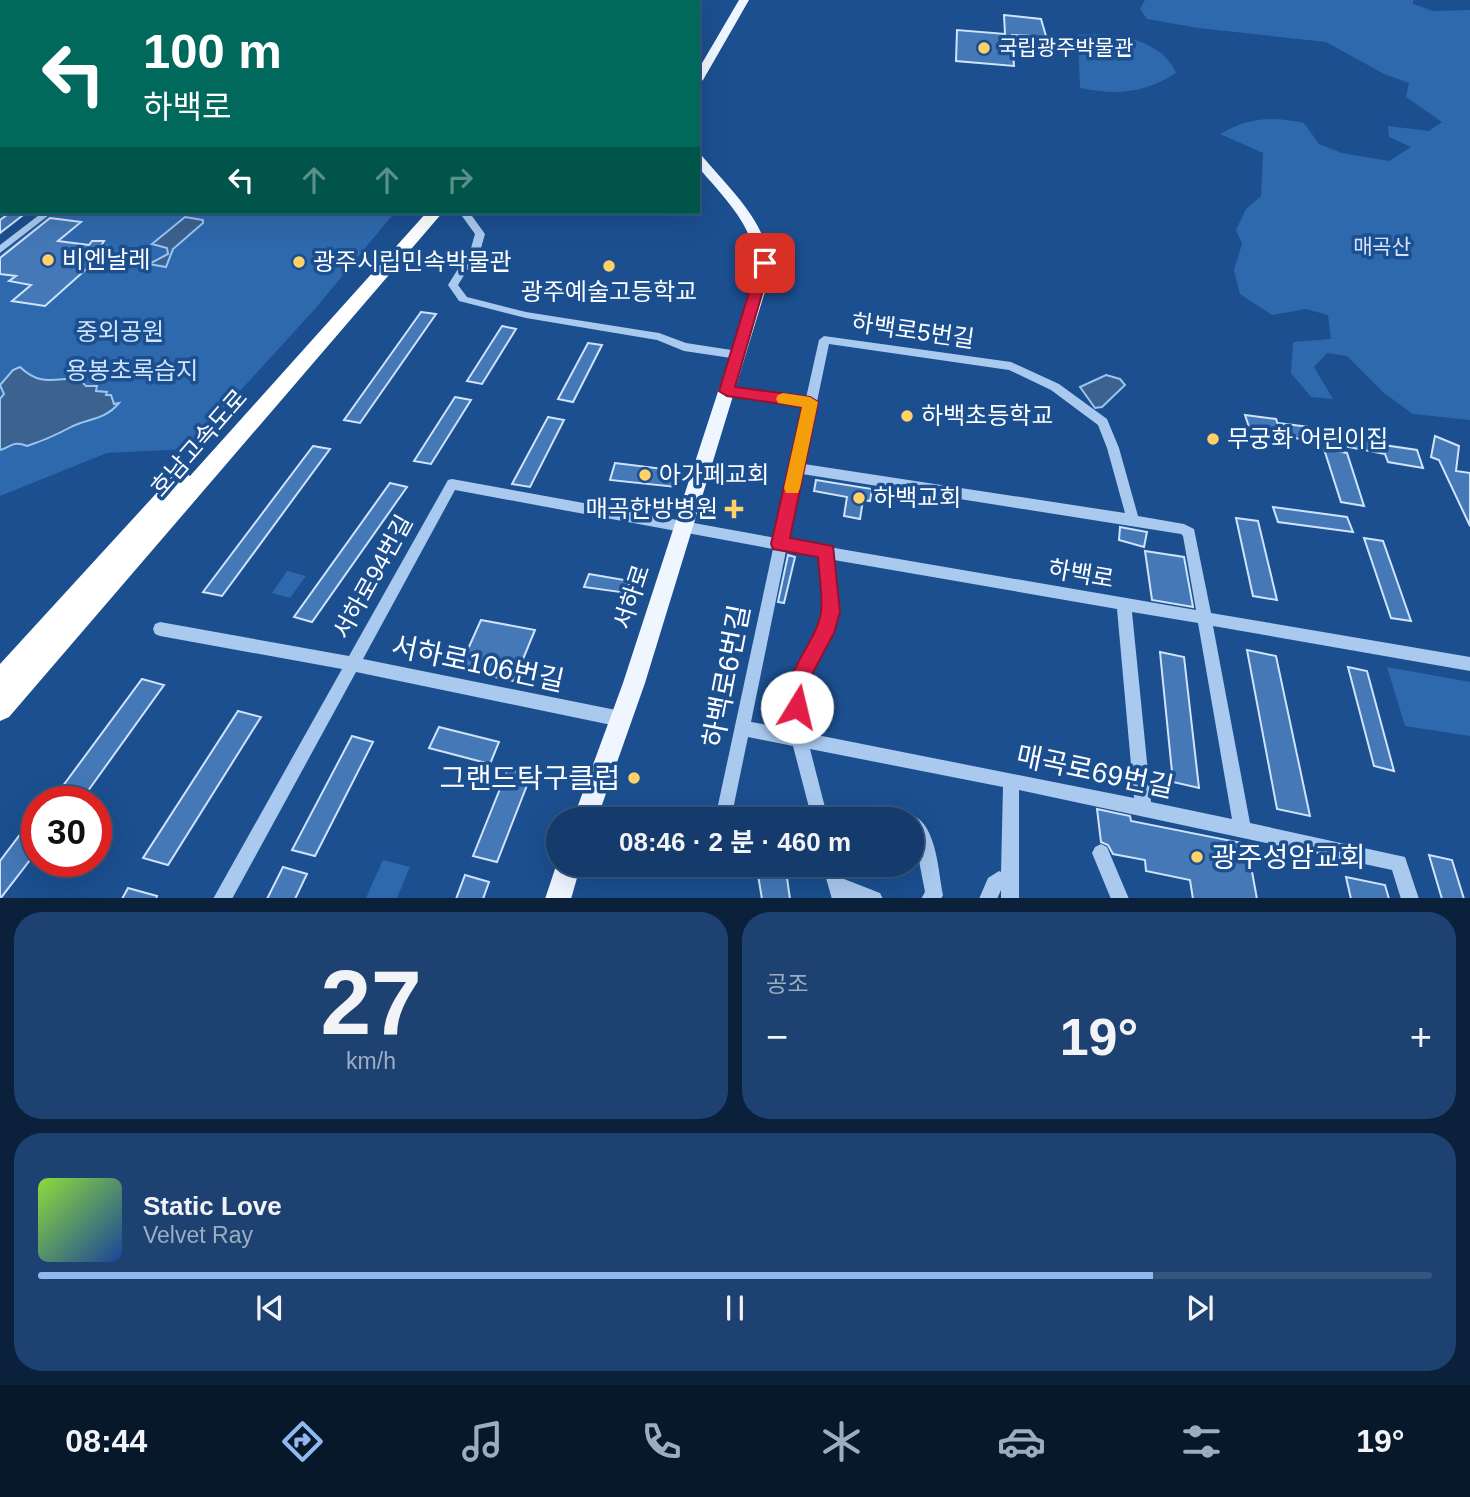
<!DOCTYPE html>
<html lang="ko">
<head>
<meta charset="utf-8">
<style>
	:root { --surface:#143b6b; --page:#1d4271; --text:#f1f3f6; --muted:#9dadc1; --line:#33557e; --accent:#90b9f0 }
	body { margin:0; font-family:Helvetica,"Noto Sans KR",sans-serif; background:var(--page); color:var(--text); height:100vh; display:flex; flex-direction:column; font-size:26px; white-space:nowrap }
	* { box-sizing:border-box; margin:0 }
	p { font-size:23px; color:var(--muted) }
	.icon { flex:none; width:38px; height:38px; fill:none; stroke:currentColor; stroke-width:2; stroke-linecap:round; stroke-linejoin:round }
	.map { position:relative; height:898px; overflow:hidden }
	.drawer { display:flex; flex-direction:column; gap:14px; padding:14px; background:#0b203b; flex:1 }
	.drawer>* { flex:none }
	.banner { position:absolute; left:0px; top:0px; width:700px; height:214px; box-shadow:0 7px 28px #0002,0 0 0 2px var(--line); background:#00695c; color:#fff; overflow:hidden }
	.speed { position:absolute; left:21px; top:786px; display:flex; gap:14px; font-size:35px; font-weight:700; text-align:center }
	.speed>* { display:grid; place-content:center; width:91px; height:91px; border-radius:50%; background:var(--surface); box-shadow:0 7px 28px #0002,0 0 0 2px var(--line); line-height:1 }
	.speed .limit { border:10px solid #d22; background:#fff; color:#111 }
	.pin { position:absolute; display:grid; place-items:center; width:60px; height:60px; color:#fff; margin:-30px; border-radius:14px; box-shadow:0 4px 10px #0006 }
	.me { position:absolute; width:77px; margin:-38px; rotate:9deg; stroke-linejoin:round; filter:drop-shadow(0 0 5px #0008) }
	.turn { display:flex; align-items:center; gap:24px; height:147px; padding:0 28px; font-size:32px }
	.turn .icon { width:91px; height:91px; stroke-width:2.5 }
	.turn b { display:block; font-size:49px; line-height:60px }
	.lanes { display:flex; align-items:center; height:66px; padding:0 28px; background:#0003; justify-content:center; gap:35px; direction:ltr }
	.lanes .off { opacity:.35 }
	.big { font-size:52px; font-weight:700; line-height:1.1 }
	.drawer .card { flex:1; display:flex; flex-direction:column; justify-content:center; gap:10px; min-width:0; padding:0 24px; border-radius:28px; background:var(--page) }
	.drawer .dial { align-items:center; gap:0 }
	.dial b { font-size:91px; line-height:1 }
	.song { display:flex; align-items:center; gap:21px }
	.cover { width:84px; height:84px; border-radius:10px; background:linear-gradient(135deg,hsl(90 70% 55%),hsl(220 70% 35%)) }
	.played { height:7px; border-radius:4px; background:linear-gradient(90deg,var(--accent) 80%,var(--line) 80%) }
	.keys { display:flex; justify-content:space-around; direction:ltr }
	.heat { display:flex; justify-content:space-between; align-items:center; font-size:38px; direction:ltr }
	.drawer .tiles { flex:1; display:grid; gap:14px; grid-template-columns:1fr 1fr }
	.card:last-child { grid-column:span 2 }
	.trip { position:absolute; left:546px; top:807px; width:378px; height:70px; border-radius:35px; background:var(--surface); box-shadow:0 7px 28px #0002,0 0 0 2px var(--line); font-weight:700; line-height:70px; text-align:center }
	.tabs { display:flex; height:112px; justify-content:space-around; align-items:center; background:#08182b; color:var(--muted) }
	.tabs .icon { width:49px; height:49px }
	.tabs .current { color:var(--accent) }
	.tabs b { font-size:32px; color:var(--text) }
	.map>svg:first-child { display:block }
</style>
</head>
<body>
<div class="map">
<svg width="1470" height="899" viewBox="0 0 1470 899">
	<rect width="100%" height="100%" fill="#1b4f8f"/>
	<path fill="#2e69ad" d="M 0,0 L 296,0 L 296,2 L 2,2 L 2,19 Z
		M 1145,0 L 1413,0 L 1413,4 L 1433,11 L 1470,10 L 1470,420 L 1413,414 L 1384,393 L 1347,356 L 1327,353 L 1314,367 L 1333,399 L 1311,397 L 1291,373 L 1293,342 L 1331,339 L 1328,315 L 1306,309 L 1272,315 L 1240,294 L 1234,270 L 1242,244 L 1236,230 L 1246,209 L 1261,196 L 1263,153 L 1220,134 C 1250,117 1271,116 1304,123 L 1319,144 L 1342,153 L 1389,161 L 1411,147 L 1389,137 L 1388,126 L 1429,131 L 1442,122 L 1406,97 L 1409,83 L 1384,74 L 1326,42 L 1198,28 L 1147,19 L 1140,9 Z
		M 1078,35 C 1112,32 1161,38 1176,73 C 1143,94 1117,95 1080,88 Z
		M 54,212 L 395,212 L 315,309 L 187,449 L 107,453 L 0,496 L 0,255 Z
		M 287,571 L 306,576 L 290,598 L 272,593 Z
		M 1387,667 L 1470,682 L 1470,736 L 1405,726 Z
		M 383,860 L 410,867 L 397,898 L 366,898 Z"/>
	<path fill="#3c6290" stroke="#9cc4f0" stroke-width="2" d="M 185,217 L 203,220 L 203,223 L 173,249 L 166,267 L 149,264 L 168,254 L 167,248 L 152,244 Z
		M 20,367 C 40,386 52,379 78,378 L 86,386 L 97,386 L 96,391 L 107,392 L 106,395 L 111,395 L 114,404 L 119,403 C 104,421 87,418 69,428 C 56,435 42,441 27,446 C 13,440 11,447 0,450 L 0,399 L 4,394 L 0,385 L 13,370 Z
		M 1106,375 L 1120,379 L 1125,385 L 1102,407 L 1095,408 L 1080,387 Z"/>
	<path fill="#4478b7" stroke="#cfe3fa" stroke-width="2" d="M 1004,15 L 1041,19 L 1048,43 L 1033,41 L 1032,36 L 1012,35 L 1014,66 L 956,61 L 957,30 L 1005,34 Z
		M 11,212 L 27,212 L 0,233 L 0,220 Z
		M 50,218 L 81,222 L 58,241 L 89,245 L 92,241 L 104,241 L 101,246 L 111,247 L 45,306 L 12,301 L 31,285 L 9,281 L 16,276 L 0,274 L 0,258 Z
		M 421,312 L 436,314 L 360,423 L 344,420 Z
		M 502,326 L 516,329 L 482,384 L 467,381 Z
		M 588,343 L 602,345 L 573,402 L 558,399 Z
		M 455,397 L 471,400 L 431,464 L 414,461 Z
		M 1245,415 L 1276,419 L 1280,431 L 1249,427 Z
		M 548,417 L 564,420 L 530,487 L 512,484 Z
		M 1278,423 L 1309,427 L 1314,441 L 1282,436 Z
		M 1344,432 L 1382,438 L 1384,445 L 1417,450 L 1423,468 L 1388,462 L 1385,454 L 1348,447 Z
		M 1435,436 L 1459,446 L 1456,471 L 1470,473 L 1470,526 L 1439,460 L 1431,457 Z
		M 313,446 L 330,449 L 222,596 L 203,592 Z
		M 1324,449 L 1347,453 L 1364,506 L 1341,502 Z
		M 615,463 L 680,471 L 676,487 L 610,480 Z
		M 816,480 L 872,489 L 870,501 L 863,500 L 860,519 L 844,516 L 847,497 L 814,491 Z
		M 390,483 L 407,487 L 312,622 L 294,617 Z
		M 1273,507 L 1347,517 L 1353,532 L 1278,522 Z
		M 1236,518 L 1258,521 L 1277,600 L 1253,596 Z
		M 1120,527 L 1147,532 L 1144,547 L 1119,540 Z
		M 1364,538 L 1383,541 L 1411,621 L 1391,618 Z
		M 1145,551 L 1184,557 L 1193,607 L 1152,600 Z
		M 788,555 L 795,557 L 784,603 L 778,602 Z
		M 589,574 L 630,581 L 627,593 L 584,587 Z
		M 481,620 L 535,630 L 514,681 L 459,669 Z
		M 1247,650 L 1276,656 L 1310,816 L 1277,809 Z
		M 1160,652 L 1184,657 L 1199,788 L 1173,782 Z
		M 1348,667 L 1367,671 L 1394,771 L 1374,766 Z
		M 142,679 L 164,685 L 80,802 L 51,802 Z
		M 238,711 L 261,717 L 168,865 L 143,858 Z
		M 439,727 L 499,742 L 490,764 L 429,748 Z
		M 352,736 L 373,742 L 315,856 L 292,850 Z
		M 508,769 L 531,775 L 497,862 L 473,856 Z
		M 1097,809 L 1130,816 L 1131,821 L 1247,844 L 1257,899 L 1193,899 L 1190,880 L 1146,871 L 1145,860 L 1113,854 L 1108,845 L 1101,842 Z
		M 22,832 L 37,836 L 37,851 L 0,899 L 0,861 Z
		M 1429,855 L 1452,860 L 1464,899 L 1442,899 Z
		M 283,867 L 307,874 L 295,899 L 267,899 Z
		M 786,871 L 790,899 L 762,899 L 758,875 Z
		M 465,875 L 489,882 L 483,899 L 456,899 Z
		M 1346,877 L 1385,885 L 1389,899 L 1351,899 Z
		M 128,888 L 157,896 L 156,899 L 122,899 Z"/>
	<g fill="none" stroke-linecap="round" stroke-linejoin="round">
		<path fill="#a9c9ee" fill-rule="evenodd" d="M 0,177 L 2,177 L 2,183 L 0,183 Z
			M 43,212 L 53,212 L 0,253 L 0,245 Z
			M 464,212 L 472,212 L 472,216 L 485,234 L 481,248 L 458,285 L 467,297 L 526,312 L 659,333 L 686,343 L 738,351 L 744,355 L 738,359 L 684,351 L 657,340 L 526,318 L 459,301 L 448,285 L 471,248 L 475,234 L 462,216 Z
			M 824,336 L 1011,362 L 1059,384 L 1107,419 L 1119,448 L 1138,516 L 1184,524 L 1194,529 L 1211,613 L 1470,657 L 1470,671 L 1213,626 L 1250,823 L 1405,857 L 1419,899 L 1401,899 L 1392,870 L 1019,790 L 1019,899 L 1001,899 L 1001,890 L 997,899 L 979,899 L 988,878 L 999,871 L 1001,872 L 1003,787 L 810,749 L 828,819 L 812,819 L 793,746 L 748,737 L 731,819 L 715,819 L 773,549 L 455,490 L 363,659 L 621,711 L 627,714 L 629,719 L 627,724 L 621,727 L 356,672 L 232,899 L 213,899 L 342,669 L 160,636 L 155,634 L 153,629 L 155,624 L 160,622 L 349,656 L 448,480 L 452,479 L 776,538 L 804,406 L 727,395 L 721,391 L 727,387 L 806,398 L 819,340 ZM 829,344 L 1009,370 L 1051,390 L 1098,425 L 1107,448 L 1125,513 L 804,464 ZM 802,474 L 1181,534 L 1183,536 L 1196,610 L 788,540 ZM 786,551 L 820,557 C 822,576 827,597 822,617 C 809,662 785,675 791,729 L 751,722 ZM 834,560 L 1117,609 L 1134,798 L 807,733 L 805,707 L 808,683 L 832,628 L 838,609 ZM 1132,612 L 1198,623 L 1232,819 L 1151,802 Z
			M 912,815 C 937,825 938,871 943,895 L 941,899 L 921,899 L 925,892 L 915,840 L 912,836 L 912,819 L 905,819 Z
			M 1101,844 L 1107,847 L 1129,899 L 1111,899 L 1092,853 L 1095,847 Z
			M 682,864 L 723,864 L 718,876 L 712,879 L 685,870 Z
			M 822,864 L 840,864 L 844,879 L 880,893 L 883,899 L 832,899 Z"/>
		<path fill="#f0f6ff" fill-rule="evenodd" d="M 739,0 L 749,0 L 703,80 L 698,83 L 698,70 Z
			M 698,155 L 702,156 C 732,192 769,223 771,272 L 645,683 L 597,819 L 573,819 L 623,683 L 757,272 C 756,227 726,200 698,167 Z
			M 558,860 L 558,864 L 581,864 L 571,899 L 545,899 Z"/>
		<path fill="#fff" fill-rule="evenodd" d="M 318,0 L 330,0 L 331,2 L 319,2 Z
			M 335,0 L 347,0 L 348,2 L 336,2 Z
			M 576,0 L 589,0 L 574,2 Z
			M 600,0 L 612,0 L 598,2 Z
			M 688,0 L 700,0 L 698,3 Z
			M 427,212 L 443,212 L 9,717 L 0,721 L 0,664 L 174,474 L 182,471 L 190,476 Z"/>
	</g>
	<path fill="#e11d48" stroke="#92132f" stroke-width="2" d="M 765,259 L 771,263 L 735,387 L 810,397 L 818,402 L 790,538 L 833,546 L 840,612 L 834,633 L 811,676 L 804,714 L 797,717 L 790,714 C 775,679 817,644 821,612 C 823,595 819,575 818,557 L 773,549 L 771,544 L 802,407 L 727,396 L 719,391 L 758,263 Z"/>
	<path fill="#f59e0b" d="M 783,393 L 810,397 L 818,402 L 800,488 L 798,493 L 786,493 L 784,488 L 802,407 L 778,403 L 776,399 L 778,395 Z"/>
	<g fill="#ffd166" stroke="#1b4f8f" stroke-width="2.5">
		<circle cx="984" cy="48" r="7"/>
		<circle cx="48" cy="260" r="7"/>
		<circle cx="299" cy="262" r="7"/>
		<circle cx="609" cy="266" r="7"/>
		<circle cx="907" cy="416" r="7"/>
		<circle cx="1213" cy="439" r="7"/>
		<circle cx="645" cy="475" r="7"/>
		<circle cx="859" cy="498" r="7"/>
		<path d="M730.5 498.5h7v7h7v7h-7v7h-7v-7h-7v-7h7z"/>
		<circle cx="634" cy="778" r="7"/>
		<circle cx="1197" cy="857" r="7"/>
	</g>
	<g text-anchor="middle" stroke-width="7" stroke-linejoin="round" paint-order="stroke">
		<g font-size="21" fill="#fff" stroke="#1b4f8f" text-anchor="start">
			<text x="998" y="55">국립광주박물관</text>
		</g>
		<g font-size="21" fill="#cfe3fa" stroke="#1b4f8f">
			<text x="1382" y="254">매곡산</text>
		</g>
		<g font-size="24" fill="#fff" stroke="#1b4f8f" text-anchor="start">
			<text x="62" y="268">비엔날레</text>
			<text x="313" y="270">광주시립민속박물관</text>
			<text x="609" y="300" text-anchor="middle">광주예술고등학교</text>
			<text x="921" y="424">하백초등학교</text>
			<text x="1227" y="447">무궁화 어린이집</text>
			<text x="659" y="483">아가페교회</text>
			<text x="873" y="506">하백교회</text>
			<text x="718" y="517" text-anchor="end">매곡한방병원</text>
		</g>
		<g font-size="24" fill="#fff" stroke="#1b4f8f">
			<text transform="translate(913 331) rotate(8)" y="8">하백로5번길</text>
			<text transform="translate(199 443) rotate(-49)" y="8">호남고속도로</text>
			<text transform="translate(1081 574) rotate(10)" y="8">하백로</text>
			<text transform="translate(373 577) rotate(-61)" y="8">서하로94번길</text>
			<text transform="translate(632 597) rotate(-72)" y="8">서하로</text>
		</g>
		<g font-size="24" fill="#cfe3fa" stroke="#1b4f8f">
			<text x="120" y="340">중외공원</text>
			<text x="132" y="379">용봉초록습지</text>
		</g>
		<g font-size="28" fill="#fff" stroke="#1b4f8f">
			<text transform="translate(478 663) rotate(12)" y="10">서하로106번길</text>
			<text transform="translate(726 676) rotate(-79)" y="10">하백로6번길</text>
			<text transform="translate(1095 771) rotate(12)" y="10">매곡로69번길</text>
		</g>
		<g font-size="28" fill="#fff" stroke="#1b4f8f" text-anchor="end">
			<text x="620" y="788">그랜드탁구클럽</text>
			<text x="1211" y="867" text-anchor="start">광주성암교회</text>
		</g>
	</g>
</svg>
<div class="speed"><div class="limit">30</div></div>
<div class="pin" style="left:765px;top:263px;background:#d93025"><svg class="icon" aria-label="arrive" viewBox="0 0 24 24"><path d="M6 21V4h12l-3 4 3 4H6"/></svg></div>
<svg class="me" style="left:797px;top:707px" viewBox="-20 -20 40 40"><circle r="19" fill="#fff"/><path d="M0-13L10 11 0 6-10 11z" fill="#e11d48"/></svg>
<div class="trip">08:46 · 2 분 · 460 m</div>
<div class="banner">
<div class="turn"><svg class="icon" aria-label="left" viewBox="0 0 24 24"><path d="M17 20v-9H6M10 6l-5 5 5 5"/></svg><div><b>100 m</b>하백로</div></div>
<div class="lanes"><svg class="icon" aria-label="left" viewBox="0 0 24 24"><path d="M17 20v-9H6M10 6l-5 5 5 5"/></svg><svg class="icon off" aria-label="ahead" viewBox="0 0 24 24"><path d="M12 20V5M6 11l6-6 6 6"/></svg><svg class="icon off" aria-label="ahead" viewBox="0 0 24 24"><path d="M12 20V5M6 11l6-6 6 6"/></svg><svg class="icon off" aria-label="right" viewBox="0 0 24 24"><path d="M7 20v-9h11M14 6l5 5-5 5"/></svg></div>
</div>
</div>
<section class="drawer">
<div class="tiles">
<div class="card dial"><b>27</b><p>km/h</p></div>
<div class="card"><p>공조</p>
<div class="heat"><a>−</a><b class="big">19°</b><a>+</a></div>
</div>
<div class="card">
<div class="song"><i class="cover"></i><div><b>Static Love</b><p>Velvet Ray</p></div></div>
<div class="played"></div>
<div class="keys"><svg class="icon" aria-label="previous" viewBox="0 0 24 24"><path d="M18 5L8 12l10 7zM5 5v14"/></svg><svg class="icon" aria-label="pause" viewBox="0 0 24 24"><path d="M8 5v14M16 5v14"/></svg><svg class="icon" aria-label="next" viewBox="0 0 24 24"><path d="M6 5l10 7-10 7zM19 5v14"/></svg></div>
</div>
</div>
</section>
<nav class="tabs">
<b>08:44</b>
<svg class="icon current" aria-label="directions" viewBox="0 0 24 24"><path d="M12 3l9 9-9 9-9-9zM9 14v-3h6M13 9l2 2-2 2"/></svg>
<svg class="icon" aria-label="music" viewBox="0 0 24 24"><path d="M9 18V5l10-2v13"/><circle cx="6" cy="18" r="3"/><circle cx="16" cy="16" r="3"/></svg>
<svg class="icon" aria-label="phone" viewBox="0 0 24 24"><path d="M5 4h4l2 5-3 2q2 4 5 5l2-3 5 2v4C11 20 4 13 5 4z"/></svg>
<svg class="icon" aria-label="climate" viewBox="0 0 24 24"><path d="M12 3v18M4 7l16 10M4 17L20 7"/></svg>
<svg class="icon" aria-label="car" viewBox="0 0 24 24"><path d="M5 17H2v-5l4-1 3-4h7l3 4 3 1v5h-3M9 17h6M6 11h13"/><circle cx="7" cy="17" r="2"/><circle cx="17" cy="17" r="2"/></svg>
<svg class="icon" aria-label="filters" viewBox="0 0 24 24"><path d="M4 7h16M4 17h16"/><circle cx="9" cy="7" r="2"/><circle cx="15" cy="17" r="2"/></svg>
<b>19°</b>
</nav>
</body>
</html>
